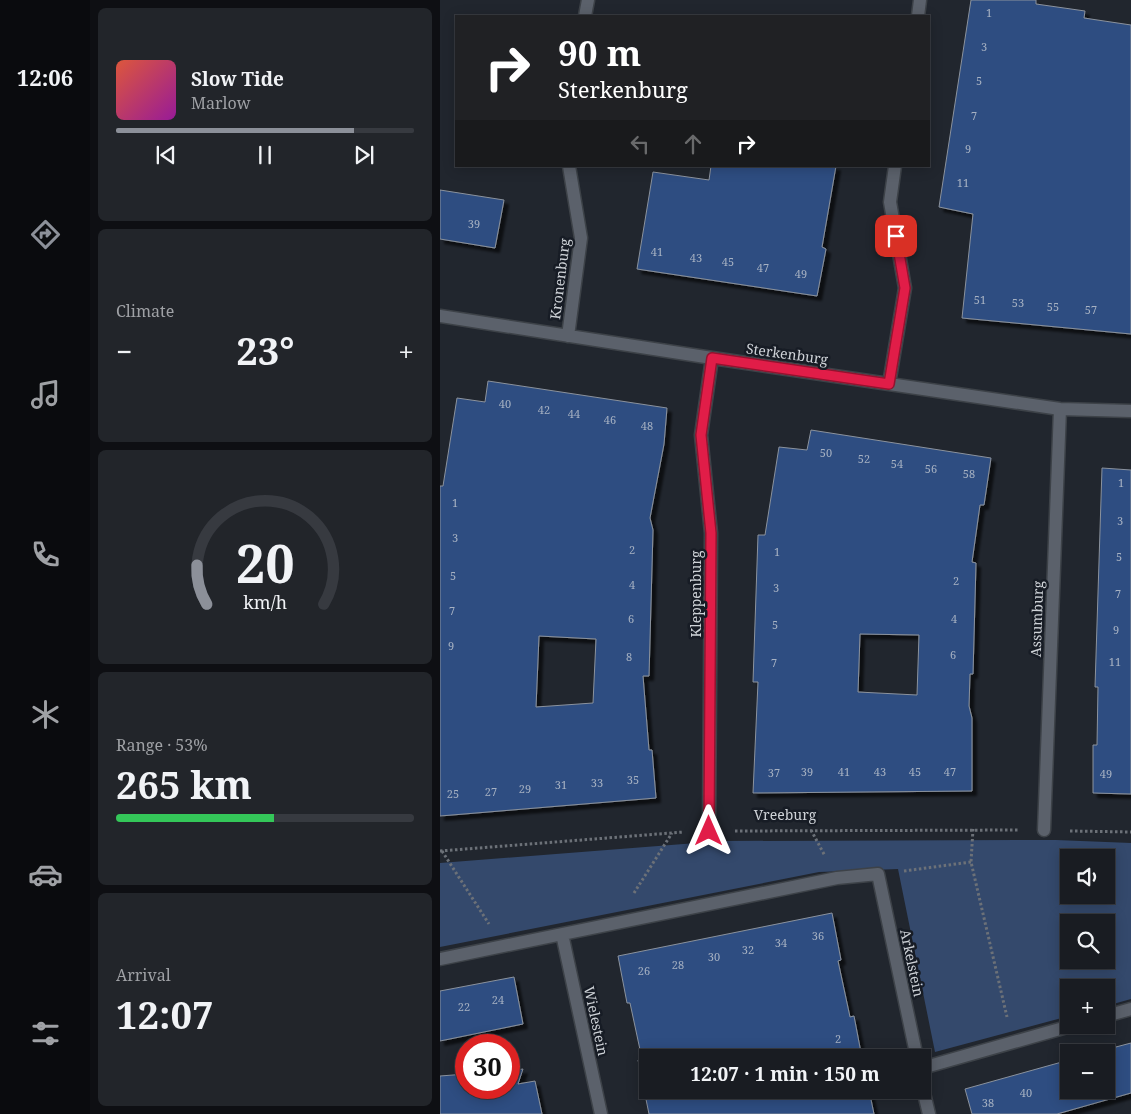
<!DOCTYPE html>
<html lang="en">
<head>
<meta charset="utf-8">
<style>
	:root { --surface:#191c22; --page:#22252a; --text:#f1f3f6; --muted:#9fa1a5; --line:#373a40; --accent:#8c9099 }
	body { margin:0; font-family:"Noto Serif",serif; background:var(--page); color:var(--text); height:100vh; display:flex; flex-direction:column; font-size:19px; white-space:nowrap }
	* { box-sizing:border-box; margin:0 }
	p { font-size:16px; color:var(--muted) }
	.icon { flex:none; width:28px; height:28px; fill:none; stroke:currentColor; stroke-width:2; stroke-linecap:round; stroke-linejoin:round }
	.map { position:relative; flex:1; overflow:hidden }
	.sheet { display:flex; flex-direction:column; gap:8px; padding:8px; background:#0e0f13; width:350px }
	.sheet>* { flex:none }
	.guide { position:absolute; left:15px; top:15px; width:475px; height:152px; border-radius:0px; box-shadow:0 2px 12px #0003,0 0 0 1px var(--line); background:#202124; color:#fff; overflow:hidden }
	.buttons { position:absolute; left:620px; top:849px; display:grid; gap:10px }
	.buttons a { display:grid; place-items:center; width:55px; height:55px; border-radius:0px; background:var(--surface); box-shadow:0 2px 12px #0003,0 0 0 1px var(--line); font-size:25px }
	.speed { position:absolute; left:15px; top:1034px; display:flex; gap:10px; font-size:25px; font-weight:700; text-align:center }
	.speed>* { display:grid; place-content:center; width:65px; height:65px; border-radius:50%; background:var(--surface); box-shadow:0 2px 12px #0003,0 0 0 1px var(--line); line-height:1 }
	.speed .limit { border:8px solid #d22; background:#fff; color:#111 }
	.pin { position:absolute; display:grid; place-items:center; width:42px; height:42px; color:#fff; margin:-21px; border-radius:10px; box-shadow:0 2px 8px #0006 }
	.me { position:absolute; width:55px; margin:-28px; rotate:0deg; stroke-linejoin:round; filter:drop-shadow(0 0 4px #0008) }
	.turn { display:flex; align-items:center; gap:18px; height:105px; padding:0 20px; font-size:22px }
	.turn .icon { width:65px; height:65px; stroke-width:2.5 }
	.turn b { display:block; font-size:35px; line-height:42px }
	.lanes { display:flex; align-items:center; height:48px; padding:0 20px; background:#0003; justify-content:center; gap:25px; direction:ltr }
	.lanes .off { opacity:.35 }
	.big { font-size:38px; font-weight:700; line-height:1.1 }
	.sheet .tile { flex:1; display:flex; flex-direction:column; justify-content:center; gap:8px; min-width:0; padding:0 18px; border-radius:8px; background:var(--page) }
	.sheet .dial { align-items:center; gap:0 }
	.dial svg { height:130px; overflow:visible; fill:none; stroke:var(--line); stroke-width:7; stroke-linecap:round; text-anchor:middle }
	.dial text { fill:var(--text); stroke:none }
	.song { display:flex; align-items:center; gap:15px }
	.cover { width:60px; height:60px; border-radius:8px; background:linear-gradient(135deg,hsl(10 70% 55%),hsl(300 70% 35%)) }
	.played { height:5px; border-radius:2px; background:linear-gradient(90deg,var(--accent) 80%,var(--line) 80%) }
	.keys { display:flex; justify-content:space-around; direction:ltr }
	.heat { display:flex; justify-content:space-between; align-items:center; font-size:28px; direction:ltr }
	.charge { height:8px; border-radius:4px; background:linear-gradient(90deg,#34c759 53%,var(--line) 0) }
	.trip { position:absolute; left:199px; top:1049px; width:292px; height:50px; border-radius:0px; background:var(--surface); box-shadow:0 2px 12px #0003,0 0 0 1px var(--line); font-weight:700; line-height:50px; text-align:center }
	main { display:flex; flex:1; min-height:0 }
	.dock { display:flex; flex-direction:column; width:90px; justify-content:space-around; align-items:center; background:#0a0b0e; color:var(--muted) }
	.dock .icon { width:35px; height:35px }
	.dock .current { color:var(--accent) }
	.dock b { font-size:22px; color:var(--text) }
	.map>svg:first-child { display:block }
</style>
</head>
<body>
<main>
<nav class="dock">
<b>12:06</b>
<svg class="icon current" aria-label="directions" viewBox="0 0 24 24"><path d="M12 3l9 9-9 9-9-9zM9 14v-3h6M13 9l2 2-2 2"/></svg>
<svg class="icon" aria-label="music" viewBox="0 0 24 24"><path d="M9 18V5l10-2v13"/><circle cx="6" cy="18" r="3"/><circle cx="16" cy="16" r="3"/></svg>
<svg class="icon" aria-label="phone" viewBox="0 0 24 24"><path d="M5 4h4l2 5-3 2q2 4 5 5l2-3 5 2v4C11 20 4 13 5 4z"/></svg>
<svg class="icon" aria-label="climate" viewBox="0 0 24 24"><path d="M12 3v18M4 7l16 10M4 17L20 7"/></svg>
<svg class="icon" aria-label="car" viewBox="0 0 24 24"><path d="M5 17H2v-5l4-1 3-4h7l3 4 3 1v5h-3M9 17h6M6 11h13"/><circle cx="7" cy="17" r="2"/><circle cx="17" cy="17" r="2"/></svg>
<svg class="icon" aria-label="filters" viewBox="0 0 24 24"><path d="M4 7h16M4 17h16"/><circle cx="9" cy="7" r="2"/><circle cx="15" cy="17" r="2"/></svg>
</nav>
<section class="sheet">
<div class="tile">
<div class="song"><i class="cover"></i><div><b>Slow Tide</b><p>Marlow</p></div></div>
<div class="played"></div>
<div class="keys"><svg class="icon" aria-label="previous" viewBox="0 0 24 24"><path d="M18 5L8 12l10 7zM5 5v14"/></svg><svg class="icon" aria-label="pause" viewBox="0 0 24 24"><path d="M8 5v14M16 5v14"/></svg><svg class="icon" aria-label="next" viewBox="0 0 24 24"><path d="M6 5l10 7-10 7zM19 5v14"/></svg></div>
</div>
<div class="tile"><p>Climate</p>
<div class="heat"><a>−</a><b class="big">23°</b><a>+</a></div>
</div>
<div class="tile dial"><svg viewBox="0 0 100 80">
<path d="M14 69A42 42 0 1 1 86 69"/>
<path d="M14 69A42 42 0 0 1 8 45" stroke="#8c9099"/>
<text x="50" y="56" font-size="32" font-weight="700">20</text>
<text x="50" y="72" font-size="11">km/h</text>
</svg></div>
<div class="tile"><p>Range · 53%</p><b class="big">265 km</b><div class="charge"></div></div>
<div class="tile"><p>Arrival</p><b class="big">12:07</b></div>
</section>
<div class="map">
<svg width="691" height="1114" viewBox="0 0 691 1114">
	<defs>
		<filter id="shadow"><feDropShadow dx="4.5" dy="4.5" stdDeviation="1" flood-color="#0009"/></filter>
	</defs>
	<rect width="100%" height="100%" fill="#21262e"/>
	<path fill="#34496c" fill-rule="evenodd" d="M 616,840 L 691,843 L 691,999 L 666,1006 L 666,988 L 629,988 L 629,1016 L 495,1052 L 458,869 L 379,872 L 0,947 L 0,863 L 282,841 ZM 629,858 L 666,858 L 666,895 L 629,895 ZM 629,922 L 666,922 L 666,960 L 629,960 Z"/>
	<path fill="#2e4e81" stroke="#8b929d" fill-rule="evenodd" filter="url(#shadow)" d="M 531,0 L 596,0 L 596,4 L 645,11 L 644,18 L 691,25 L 691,334 L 522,318 L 533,214 L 499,207 Z
		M 271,166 L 396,166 L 382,247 L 386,249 L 377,296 L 197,269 L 213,172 L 269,180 Z
		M 0,190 L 64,200 L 55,248 L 0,239 Z
		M 48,381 L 227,408 L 224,444 L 210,518 L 213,530 L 209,676 L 203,676 L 209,750 L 212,750 L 216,798 L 0,816 L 0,486 L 3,486 L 17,398 L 45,402 ZM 99,636 L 156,639 L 153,703 L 96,707 Z
		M 371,430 L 551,458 L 544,505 L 540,505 L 532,562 L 536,563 L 533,674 L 530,674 L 529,706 L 532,718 L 532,791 L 313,793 L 318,682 L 313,682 L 318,535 L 325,535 L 339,447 L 367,450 ZM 420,634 L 479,635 L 477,695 L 418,692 Z
		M 662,468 L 691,470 L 691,794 L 653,793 L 653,745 L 657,745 L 658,687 L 655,687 Z
		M 392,913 L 401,960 L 398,961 L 410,1017 L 414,1016 L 422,1058 L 208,1058 L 208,1090 L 429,1090 L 434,1114 L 209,1114 L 198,1060 L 202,1059 L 190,1003 L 187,1003 L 178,956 Z
		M 74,977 L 83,1024 L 0,1041 L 0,991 Z
		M 691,1043 L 691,1093 L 617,1114 L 532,1114 L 525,1089 L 629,1060 L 629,1090 L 666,1090 L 666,1052 L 657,1052 Z
		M 83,1069 L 78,1084 L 95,1081 L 102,1114 L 0,1114 L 0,1076 L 26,1074 L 26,1088 L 69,1088 L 69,1071 Z"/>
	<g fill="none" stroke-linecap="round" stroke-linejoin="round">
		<g stroke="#3d4248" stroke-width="15">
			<path id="street" d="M 145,16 L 148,0
				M 478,16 L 480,0
				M 0,316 L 272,358 L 620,409 L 691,411
				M 128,336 L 141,238 L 129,166
				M 449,384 L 465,288 L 450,202 L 455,166
				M 604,830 L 620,409
				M 269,831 L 271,533 L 261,435 L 272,358
				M 122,934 L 161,1114
				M 0,959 L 397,878 L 438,874 L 477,1058
				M 666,1016 L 691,1009
				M 482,1068 L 634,1025
				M 482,1085 L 489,1114"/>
		</g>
		<path stroke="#6c7178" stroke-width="3" stroke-dasharray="2.5 2.5" stroke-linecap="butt" d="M 533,829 L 531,862 L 567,1017
			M 371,830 L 385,856
			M 295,831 L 579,830
			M 630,831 L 691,832
			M 0,851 L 244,832
			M 2,851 L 49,924
			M 464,871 L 531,862
			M 194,893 L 232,833"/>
		<use href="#street" stroke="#5b616b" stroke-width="12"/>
	</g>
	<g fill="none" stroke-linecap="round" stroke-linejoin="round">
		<g stroke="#92132f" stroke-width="12">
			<path id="route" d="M 269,831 L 271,533 L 261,435 L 272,358 L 449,384 L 465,288 L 456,236"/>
		</g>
		<use href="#route" stroke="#e11d48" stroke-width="9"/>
	</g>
	<g text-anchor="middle" stroke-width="5" stroke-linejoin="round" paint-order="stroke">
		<g font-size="11" fill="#a6b1c2">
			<text x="549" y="17">1</text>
			<text x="544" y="51">3</text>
			<text x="539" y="85">5</text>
			<text x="534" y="120">7</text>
			<text x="528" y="153">9</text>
			<text x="523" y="187">11</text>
			<text x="34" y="228">39</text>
			<text x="217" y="256">41</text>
			<text x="256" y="262">43</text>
			<text x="288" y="266">45</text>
			<text x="323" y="272">47</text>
			<text x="361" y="278">49</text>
			<text x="540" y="304">51</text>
			<text x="578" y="307">53</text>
			<text x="613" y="311">55</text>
			<text x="651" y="314">57</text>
			<text x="65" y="408">40</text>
			<text x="104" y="414">42</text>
			<text x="134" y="418">44</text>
			<text x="170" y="424">46</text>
			<text x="207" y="430">48</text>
			<text x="386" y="457">50</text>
			<text x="424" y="463">52</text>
			<text x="457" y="468">54</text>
			<text x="491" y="473">56</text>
			<text x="529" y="478">58</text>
			<text x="681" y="487">1</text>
			<text x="15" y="507">1</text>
			<text x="680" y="525">3</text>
			<text x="15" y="542">3</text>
			<text x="192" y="554">2</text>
			<text x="337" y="556">1</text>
			<text x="679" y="561">5</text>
			<text x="13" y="580">5</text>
			<text x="516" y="585">2</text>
			<text x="192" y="589">4</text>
			<text x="336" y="592">3</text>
			<text x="678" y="598">7</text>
			<text x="12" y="615">7</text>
			<text x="191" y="623">6</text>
			<text x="514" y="623">4</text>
			<text x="335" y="629">5</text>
			<text x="676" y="634">9</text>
			<text x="11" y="650">9</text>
			<text x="513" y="659">6</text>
			<text x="189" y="661">8</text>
			<text x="675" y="666">11</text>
			<text x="334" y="667">7</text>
			<text x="367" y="776">39</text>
			<text x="404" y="776">41</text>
			<text x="440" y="776">43</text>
			<text x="475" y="776">45</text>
			<text x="510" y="776">47</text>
			<text x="334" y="777">37</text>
			<text x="666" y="778">49</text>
			<text x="193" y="784">35</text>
			<text x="157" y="787">33</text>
			<text x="121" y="789">31</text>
			<text x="85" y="793">29</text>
			<text x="51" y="796">27</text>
			<text x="13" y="798">25</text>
			<text x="378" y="940">36</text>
			<text x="341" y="947">34</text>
			<text x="308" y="954">32</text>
			<text x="274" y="961">30</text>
			<text x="238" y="969">28</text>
			<text x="204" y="975">26</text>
			<text x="58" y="1004">24</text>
			<text x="24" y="1011">22</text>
			<text x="398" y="1043">2</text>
			<text x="586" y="1097">40</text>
			<text x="548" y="1107">38</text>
		</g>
		<g font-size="14" fill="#ced2d7" stroke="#171c25">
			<text transform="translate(120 279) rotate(-83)" y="5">Kronenburg</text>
			<text transform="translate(347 354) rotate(8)" y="5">Sterkenburg</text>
			<text transform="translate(256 594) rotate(-90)" y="5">Kleppenburg</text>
			<text transform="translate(597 619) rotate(-88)" y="5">Assumburg</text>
			<text x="345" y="820">Vreeburg</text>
			<text transform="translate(472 963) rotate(78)" y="5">Arkelstein</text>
			<text transform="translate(156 1021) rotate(78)" y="5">Wielestein</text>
		</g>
	</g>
</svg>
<div class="buttons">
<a><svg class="icon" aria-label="sound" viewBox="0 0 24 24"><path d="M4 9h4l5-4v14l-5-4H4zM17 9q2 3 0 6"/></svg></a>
<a><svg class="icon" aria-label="search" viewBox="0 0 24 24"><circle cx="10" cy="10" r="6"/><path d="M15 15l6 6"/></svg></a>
<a>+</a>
<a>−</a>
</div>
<div class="speed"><div class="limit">30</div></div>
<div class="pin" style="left:456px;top:236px;background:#d93025"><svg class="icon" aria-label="arrive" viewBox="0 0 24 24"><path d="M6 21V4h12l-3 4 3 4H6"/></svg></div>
<svg class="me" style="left:269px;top:831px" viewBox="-20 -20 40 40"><path d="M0-17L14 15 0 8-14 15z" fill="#e11d48" stroke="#fff" stroke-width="4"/></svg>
<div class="trip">12:07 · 1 min · 150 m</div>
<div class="guide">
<div class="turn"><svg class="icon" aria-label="right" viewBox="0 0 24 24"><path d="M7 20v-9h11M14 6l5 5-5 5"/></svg><div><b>90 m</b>Sterkenburg</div></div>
<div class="lanes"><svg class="icon off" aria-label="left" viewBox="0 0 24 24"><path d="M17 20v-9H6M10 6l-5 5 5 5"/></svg><svg class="icon off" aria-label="ahead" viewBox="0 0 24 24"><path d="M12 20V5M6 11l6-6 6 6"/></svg><svg class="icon" aria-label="right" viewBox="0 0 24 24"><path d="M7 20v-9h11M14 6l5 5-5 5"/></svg></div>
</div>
</div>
</main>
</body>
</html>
